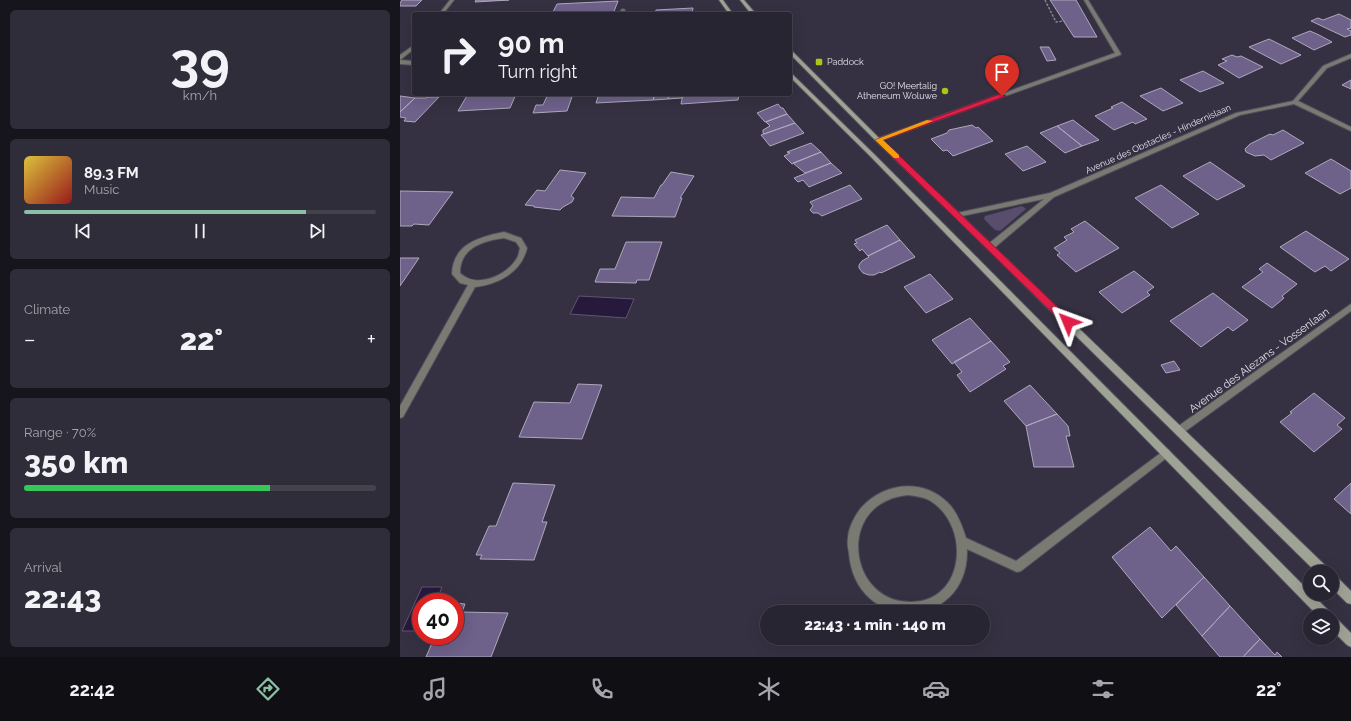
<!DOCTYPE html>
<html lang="en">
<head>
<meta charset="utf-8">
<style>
	:root { --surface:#282532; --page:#302d3a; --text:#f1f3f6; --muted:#a5a5ac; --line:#44424d; --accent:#8abfa5 }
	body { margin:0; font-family:Raleway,sans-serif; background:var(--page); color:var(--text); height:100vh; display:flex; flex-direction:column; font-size:15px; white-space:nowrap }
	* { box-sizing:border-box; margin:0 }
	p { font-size:13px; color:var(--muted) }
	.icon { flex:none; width:22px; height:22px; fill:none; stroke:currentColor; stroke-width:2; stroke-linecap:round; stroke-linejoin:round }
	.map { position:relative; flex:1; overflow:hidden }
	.sheet { display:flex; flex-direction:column; gap:10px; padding:10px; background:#16141c; width:400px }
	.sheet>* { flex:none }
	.hud { position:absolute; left:12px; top:12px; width:380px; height:84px; border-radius:4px; box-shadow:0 4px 16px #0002,0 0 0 1px var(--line); background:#282532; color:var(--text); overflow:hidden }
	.controls { position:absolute; left:903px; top:565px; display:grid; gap:8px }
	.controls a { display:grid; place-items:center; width:36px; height:36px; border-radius:50%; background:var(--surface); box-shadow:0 4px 16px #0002,0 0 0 1px var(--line); font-size:20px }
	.speed { position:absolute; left:12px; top:593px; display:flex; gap:8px; font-size:20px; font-weight:700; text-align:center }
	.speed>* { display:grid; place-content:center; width:52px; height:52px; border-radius:50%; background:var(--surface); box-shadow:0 4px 16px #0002,0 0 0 1px var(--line); line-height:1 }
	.speed .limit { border:6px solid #d22; background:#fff; color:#111 }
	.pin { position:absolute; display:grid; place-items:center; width:34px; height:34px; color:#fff; margin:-41px -17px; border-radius:50% 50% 50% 0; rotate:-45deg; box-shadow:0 0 4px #0007 }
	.pin .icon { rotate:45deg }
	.me { position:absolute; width:44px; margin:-22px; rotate:314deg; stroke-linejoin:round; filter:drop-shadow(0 0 3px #0008) }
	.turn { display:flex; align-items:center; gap:14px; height:84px; padding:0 20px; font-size:18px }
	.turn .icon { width:52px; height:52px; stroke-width:2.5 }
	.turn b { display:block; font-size:28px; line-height:34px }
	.big { font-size:30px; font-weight:800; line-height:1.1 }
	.sheet .card { flex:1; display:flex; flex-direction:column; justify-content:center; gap:6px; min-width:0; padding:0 14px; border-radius:6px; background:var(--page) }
	.sheet .dial { align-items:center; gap:0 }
	.dial b { font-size:52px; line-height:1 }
	.song { display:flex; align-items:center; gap:12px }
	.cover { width:48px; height:48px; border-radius:6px; background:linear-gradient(135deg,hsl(50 70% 55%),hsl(0 70% 35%)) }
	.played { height:4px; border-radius:2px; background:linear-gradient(90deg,var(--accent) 80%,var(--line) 80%) }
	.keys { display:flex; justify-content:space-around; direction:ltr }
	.heat { display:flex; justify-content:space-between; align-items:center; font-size:22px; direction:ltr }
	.charge { height:6px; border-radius:3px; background:linear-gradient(90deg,#34c759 70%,var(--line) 0) }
	.trip { position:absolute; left:360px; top:605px; width:230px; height:40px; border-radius:20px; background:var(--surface); box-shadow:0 4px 16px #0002,0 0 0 1px var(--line); font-weight:800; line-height:40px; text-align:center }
	.tabs { display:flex; height:64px; justify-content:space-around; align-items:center; background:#100f14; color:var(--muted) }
	.tabs .icon { width:28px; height:28px }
	.tabs .on { color:var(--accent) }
	.tabs b { font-size:18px; color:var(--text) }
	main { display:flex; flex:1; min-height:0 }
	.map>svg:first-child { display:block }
</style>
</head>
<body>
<main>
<section class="sheet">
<div class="card dial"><b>39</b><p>km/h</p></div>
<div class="card">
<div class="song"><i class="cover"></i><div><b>89.3 FM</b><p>Music</p></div></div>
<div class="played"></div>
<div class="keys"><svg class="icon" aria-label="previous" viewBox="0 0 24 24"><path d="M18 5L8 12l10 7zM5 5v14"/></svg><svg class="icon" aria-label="pause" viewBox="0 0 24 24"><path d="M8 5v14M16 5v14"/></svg><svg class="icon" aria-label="next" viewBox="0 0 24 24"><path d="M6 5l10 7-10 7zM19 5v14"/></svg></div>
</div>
<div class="card"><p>Climate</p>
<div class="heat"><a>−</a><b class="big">22°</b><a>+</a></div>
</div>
<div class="card"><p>Range · 70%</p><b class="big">350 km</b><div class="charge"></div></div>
<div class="card"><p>Arrival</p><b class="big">22:43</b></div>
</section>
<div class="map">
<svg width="951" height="657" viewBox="0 0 951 657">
	<rect width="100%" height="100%" fill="#363142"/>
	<path fill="#584d6d" d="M 622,206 L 626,209 L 600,231 L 595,230 L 584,219 L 585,216 Z"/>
	<path fill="#27193c" stroke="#5f5570" d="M 179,296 L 234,299 L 226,318 L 170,314 Z
		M 22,587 L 42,587 L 36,602 L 21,602 L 21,631 L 2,631 Z"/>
	<path fill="#6e618a" stroke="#aea8bc" d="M 2,0 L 22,0 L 16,6 L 0,6 L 0,3 Z
		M 76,0 L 109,0 L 75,2 Z
		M 650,0 L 676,0 L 697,37 L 674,37 Z
		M 218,1 L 213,14 L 152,14 L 157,4 Z
		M 293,8 L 292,14 L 255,14 L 256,10 Z
		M 939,14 L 951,20 L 951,28 L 947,29 L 951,31 L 951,35 L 945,37 L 911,21 L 918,18 L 923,20 Z
		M 910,31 L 919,35 L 932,42 L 914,50 L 892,38 Z
		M 869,39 L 901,55 L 881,64 L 849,47 Z
		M 640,47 L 649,47 L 656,60 L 647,61 Z
		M 832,55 L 837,57 L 841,56 L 863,67 L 839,78 L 818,65 L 827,61 L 822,59 Z
		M 803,71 L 824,83 L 800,92 L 780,80 Z
		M 951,80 L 951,89 L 942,85 Z
		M 761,88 L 783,103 L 763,111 L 740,96 Z
		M 68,94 L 116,94 L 110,108 L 58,111 Z
		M 148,94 L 173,94 L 167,111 L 133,113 L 136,105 L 143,105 Z
		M 199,94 L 255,94 L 253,100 L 196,103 Z
		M 255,94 L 269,94 L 268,99 L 253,100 Z
		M 269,94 L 283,94 L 282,98 L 268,99 Z
		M 283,94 L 339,94 L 338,100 L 281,104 Z
		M 0,96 L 15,98 L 0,112 Z
		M 28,97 L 39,97 L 15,122 L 4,121 L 6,118 L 0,117 L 0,112 L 15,98 L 26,98 Z
		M 722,102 L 747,119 L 735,124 L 733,122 L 714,130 L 695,116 L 713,108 L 711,107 Z
		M 378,104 L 381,108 L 383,108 L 387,114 L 365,122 L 357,113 Z
		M 387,114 L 395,123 L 364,134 L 363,133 L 363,130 L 370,126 L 366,122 Z
		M 673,120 L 699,140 L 682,146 L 657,126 Z
		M 395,123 L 404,133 L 370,146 L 361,135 Z
		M 572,125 L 576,128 L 578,127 L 593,141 L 553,156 L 547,150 L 543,151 L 531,139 L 547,133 L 549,130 Z
		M 657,126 L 682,146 L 665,153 L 640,133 Z
		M 883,130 L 904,143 L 871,160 L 864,155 L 855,156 L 846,152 L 845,149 L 850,144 L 870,134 L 873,135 Z
		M 411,143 L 421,152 L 392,164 L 384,156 L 390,153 L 387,152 Z
		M 627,146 L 646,162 L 623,171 L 605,154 Z
		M 421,152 L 431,163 L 405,173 L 393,163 Z
		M 931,159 L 951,171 L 951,188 L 940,194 L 905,173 Z
		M 810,162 L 845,186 L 817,200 L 783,176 Z
		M 431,163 L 442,173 L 409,187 L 403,180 L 398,182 L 394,178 Z
		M 160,170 L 186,173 L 171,196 L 174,198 L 172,202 L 163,207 L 160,210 L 134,207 L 134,206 L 125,205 L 137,190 L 145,191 Z
		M 271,172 L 294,176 L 280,198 L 282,198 L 275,217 L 212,216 L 221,197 L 254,198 L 261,185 L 262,185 Z
		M 450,185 L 462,199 L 422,216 L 418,213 L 413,213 L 410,210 L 413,206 L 410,202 Z
		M 761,185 L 799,214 L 772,228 L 735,198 Z
		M 0,191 L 53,192 L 29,225 L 14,224 L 12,226 L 0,226 Z
		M 685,221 L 719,248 L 676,272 L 657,255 L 660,253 L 654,248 L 667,240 L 664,237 L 674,232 L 671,229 Z
		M 487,225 L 500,240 L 468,256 L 462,249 L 460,251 L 454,244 L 457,243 L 455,240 Z
		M 906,231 L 949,259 L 931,271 L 925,266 L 915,272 L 880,247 Z
		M 500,240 L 515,257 L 481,273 L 480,272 L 474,275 L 469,275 L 463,273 L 459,268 L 459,265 L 462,261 L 469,257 L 468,256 Z
		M 226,242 L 262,242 L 249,280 L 237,280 L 236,283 L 195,282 L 200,269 L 215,269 Z
		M 0,258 L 19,258 L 0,286 Z
		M 867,263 L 897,284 L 882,296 L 884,298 L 872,308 L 842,287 L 863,272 L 859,269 Z
		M 734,271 L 754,287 L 747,292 L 750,295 L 722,313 L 699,292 Z
		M 530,274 L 553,299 L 526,313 L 504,287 Z
		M 813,293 L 848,320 L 833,331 L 828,327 L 801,347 L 770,321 Z
		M 570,318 L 591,341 L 552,364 L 532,340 Z
		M 591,341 L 610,362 L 603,366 L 606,369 L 570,392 L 557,375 L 562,372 L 554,362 Z
		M 774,361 L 780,370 L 766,373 L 761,365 Z
		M 178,384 L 202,385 L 182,439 L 119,437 L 134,402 L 170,403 Z
		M 630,385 L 657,414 L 626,426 L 604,401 Z
		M 914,393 L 945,418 L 937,425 L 942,429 L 914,452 L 880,422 L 892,413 L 890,412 Z
		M 657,414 L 668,426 L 670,436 L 666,436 L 674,467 L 634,467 L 626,426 Z
		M 113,483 L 155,485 L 142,522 L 147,522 L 134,560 L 80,559 L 82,555 L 76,555 L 89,526 L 96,526 Z
		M 951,483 L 951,514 L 934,499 Z
		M 750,527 L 771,551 L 776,546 L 804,577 L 762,618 L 712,557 Z
		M 804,577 L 830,606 L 802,636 L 776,605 Z
		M 55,603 L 65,604 L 62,612 L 108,613 L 91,657 L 26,657 L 35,636 L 55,636 Z
		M 830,606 L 860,639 L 843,657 L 820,657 L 802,636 Z
		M 860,639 L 875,655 L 877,652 L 882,657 L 843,657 Z"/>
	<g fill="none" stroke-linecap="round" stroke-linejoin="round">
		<g stroke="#524d5d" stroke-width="2">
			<path id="lane" d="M 684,0 L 688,0 L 721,54 L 720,55 L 480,141 L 476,141 L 476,139 L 715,53 Z
				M 223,9 L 225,10 L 224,14 L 220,14 L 221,10 Z"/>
		</g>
		<g stroke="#524d5d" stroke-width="2">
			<path id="street" d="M 50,0 L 54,0 L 43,14 L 39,14 Z
				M 14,45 L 14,49 L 0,60 L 0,55 Z
				M 951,54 L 951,58 L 927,68 L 898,101 L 951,127 L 951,131 L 894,104 L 840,115 L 654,197 L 593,249 L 590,250 L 586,247 L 587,245 L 644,199 L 557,217 L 554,215 L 557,213 L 650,193 L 836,113 L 893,101 L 923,66 Z
				M 0,60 L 14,61 L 14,65 L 0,64 Z
				M 104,232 L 121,238 L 127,248 C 121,273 98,284 75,287 L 3,417 L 0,418 L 0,406 L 68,285 L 60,283 L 52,274 C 53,244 79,237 104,232 ZM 104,238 L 116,242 L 120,248 C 119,251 119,255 117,258 C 107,276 76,289 60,273 C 60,248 82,241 104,238 Z
				M 951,304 L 951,311 L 783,433 L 780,434 L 777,433 L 775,430 L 777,427 Z
				M 766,449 L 769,450 L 771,453 L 769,456 L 621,571 L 617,572 L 567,549 C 569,632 455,635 449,553 C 448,548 447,543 448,538 C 448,529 455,515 461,508 C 484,482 523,478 548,503 C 557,512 562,525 566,538 L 616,561 ZM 508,495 C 516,496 523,497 529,500 C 571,524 566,601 512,602 C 454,604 438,521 488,500 C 494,497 501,496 508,495 Z"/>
		</g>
		<g stroke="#524d5d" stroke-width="2">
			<path id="secondary" d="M 319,0 L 323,0 L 333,14 L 329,14 Z
				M 340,0 L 344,0 L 356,14 L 351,14 Z
				M 390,49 L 480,139 L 559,213 L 928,568 L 929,572 L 916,572 L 555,217 L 476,141 L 390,54 Z
				M 390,72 L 474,154 L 910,592 L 910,594 L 912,594 L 930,612 L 931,616 L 918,616 L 470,156 L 390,77 Z
				M 932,575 L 936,576 L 951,591 L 951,604 L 947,603 L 932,588 Z
				M 932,616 L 936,618 L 951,633 L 951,647 L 947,645 L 932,630 Z"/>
		</g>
		<path stroke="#888492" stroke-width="1.5" stroke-dasharray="2.5 1.5" stroke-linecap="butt" d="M 645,0 L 656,22 L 665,21"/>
		<use href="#lane" fill="#797b73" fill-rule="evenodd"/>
		<use href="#street" fill="#797b73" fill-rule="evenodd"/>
		<use href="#secondary" fill="#9fa396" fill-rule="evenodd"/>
	</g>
	<path fill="#e11d48" stroke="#92132f" d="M 600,94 L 606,96 L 483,140 L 671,320 L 673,322 L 671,325 L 665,325 L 475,140 Z"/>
	<path fill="#f59e0b" d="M 527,120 L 533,121 L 483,140 L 499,155 L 499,158 L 494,158 L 475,140 Z"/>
	<g fill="#aac718" stroke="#363142" stroke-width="1.5">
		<rect x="415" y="58" width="8" height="8" rx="2"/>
		<circle cx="545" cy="91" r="4"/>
	</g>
	<g text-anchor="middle" stroke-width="4" stroke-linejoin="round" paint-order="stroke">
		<g font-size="9" fill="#e3e0ea" stroke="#363142" text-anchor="start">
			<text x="427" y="65">Paddock</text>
			<text x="537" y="89" text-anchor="end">GO! Meertalig<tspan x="537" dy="10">Atheneum Woluwe</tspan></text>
		</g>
		<g font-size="9" fill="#e3e0ea" stroke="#363142">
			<text transform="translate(758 139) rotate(-24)" y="3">Avenue des Obstacles - Hindernislaan</text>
		</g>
		<g font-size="11" fill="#e3e0ea" stroke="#363142">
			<text transform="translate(859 360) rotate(-36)" y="4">Avenue des Alezans - Vossenlaan</text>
		</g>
	</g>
</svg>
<div class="controls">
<a><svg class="icon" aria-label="search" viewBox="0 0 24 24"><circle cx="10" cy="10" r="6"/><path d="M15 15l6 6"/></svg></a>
<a><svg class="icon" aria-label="layers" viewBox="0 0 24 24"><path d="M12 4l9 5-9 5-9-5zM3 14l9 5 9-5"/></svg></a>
</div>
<div class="speed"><div class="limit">40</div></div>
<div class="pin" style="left:602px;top:96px;background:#d93025"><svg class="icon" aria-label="arrive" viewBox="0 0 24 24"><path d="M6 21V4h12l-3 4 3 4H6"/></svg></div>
<svg class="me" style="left:668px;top:322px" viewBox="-20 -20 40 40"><path d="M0-17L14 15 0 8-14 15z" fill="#e11d48" stroke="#fff" stroke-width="4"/></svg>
<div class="trip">22:43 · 1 min · 140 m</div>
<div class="hud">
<div class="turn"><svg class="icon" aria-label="right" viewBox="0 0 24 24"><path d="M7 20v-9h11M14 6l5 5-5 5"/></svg><div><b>90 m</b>Turn right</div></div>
</div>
</div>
</main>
<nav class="tabs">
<b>22:42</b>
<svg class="icon on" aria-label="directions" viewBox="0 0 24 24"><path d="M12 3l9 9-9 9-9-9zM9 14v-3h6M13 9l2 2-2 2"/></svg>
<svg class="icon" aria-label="music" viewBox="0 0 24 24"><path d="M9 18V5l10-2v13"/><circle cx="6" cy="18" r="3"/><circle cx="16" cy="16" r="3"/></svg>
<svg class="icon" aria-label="phone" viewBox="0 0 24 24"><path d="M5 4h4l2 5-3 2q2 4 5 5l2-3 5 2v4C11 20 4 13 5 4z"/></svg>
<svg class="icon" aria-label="climate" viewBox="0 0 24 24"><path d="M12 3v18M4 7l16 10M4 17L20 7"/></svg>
<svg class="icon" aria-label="car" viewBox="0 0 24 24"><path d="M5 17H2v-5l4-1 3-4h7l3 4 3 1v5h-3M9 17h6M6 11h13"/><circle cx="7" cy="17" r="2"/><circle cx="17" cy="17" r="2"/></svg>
<svg class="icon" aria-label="filters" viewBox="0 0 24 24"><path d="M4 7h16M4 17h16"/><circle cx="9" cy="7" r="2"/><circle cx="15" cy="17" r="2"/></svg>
<b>22°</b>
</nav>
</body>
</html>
